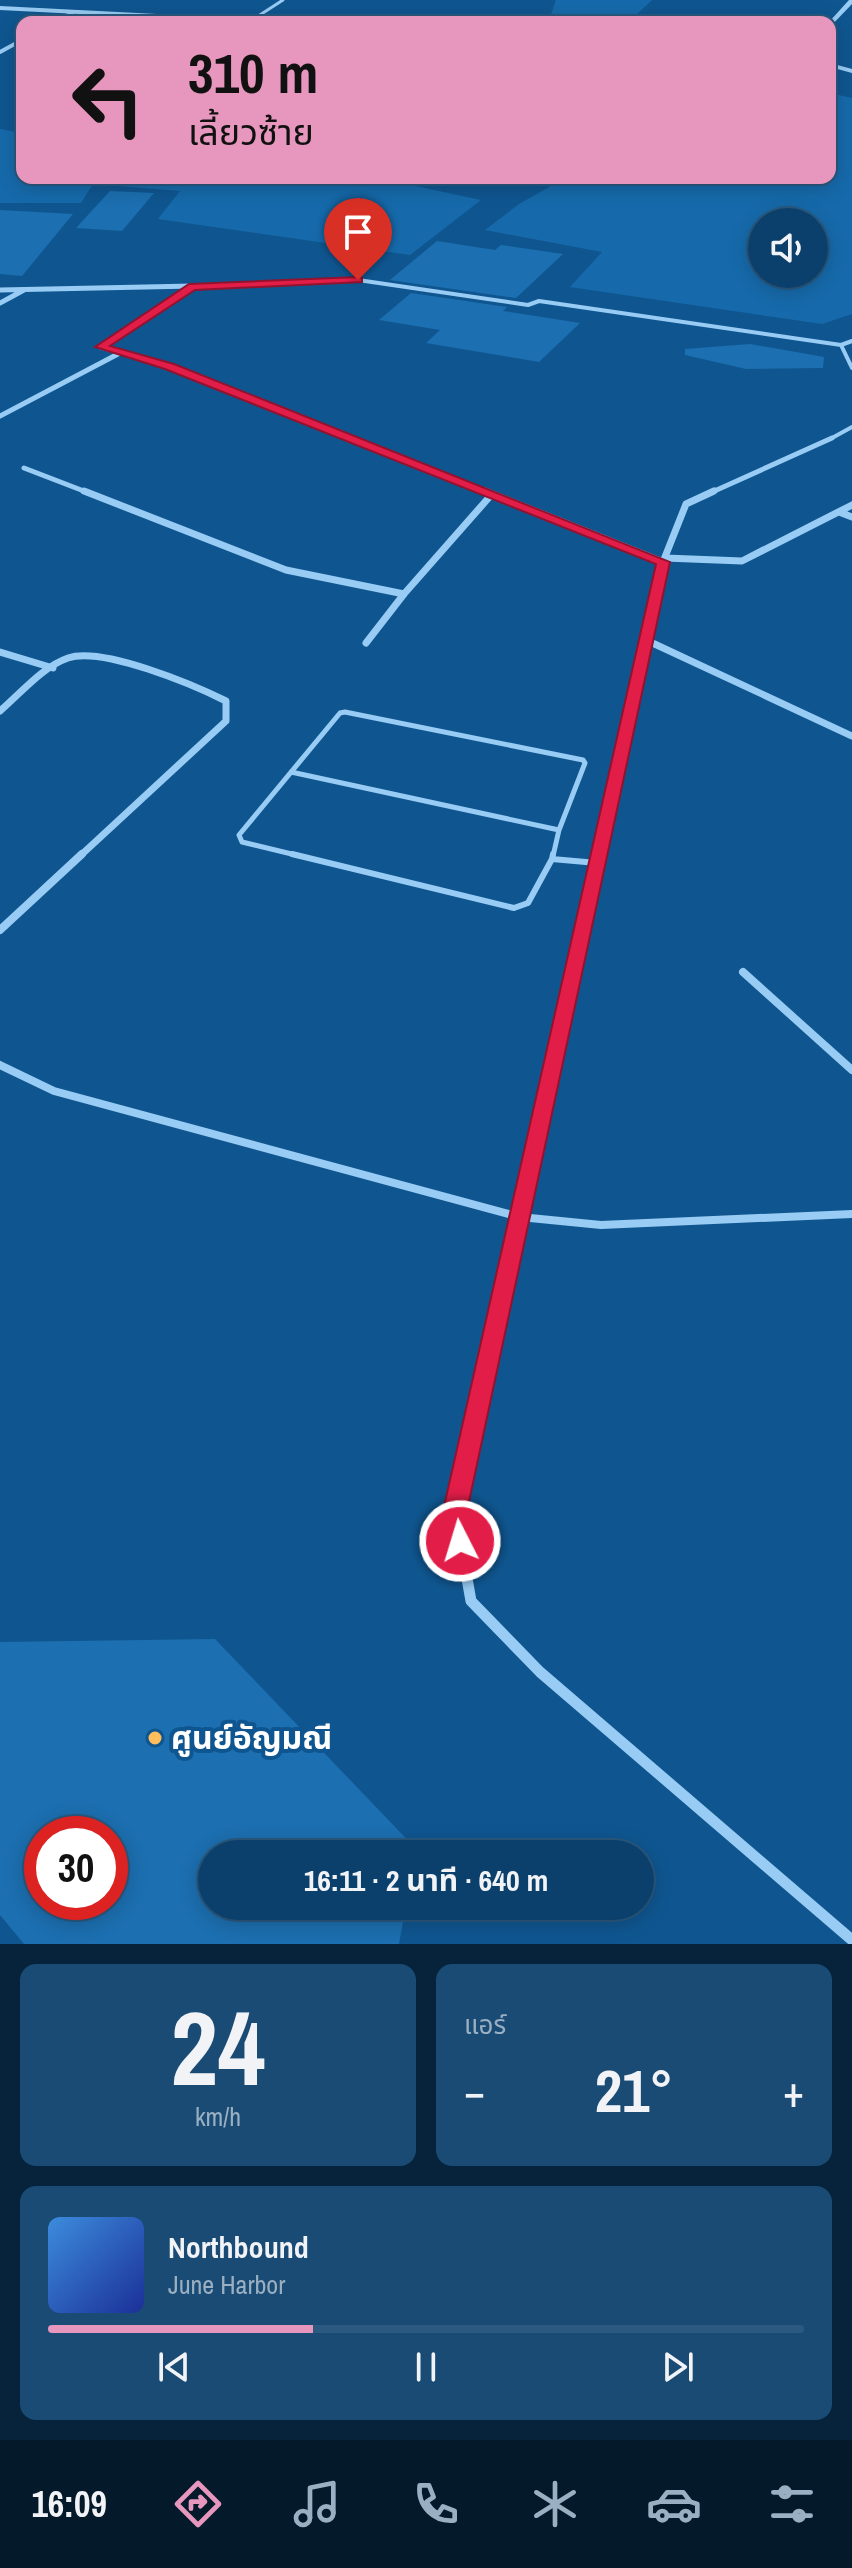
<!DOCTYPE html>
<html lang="th">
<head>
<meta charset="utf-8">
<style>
	:root { --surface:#0b406c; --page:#194b74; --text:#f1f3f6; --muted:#9aafc2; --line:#2b597f; --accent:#e797bd }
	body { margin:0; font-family:"Archivo Narrow","Noto Sans Thai",sans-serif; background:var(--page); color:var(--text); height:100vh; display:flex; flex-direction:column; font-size:30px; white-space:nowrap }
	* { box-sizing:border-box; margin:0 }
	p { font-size:26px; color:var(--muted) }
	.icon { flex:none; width:44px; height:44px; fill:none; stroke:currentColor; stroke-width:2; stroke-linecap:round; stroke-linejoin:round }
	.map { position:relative; height:1944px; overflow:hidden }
	.panel { display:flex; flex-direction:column; gap:20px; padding:20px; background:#06233b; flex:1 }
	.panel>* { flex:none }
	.banner { position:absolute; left:16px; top:16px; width:820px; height:168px; border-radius:16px; box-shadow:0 4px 20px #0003,0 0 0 2px var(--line); background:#e797bd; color:#111; overflow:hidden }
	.controls { position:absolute; left:748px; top:208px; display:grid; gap:16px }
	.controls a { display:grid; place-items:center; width:80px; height:80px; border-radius:50%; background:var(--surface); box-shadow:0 4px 20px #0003,0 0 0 2px var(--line); font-size:40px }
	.speed { position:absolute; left:24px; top:1816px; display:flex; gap:16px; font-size:40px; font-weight:700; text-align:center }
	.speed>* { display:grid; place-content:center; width:104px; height:104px; border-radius:50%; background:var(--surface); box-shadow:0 4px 20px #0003,0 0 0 2px var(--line); line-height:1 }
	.speed .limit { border:12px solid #d22; background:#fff; color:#111 }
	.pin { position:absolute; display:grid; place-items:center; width:68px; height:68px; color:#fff; margin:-82px -34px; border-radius:50% 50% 50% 0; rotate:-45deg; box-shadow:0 0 8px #0007 }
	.pin .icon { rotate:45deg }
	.me { position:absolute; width:88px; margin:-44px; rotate:355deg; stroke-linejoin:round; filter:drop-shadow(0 0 6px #0008) }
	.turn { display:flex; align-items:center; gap:28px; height:168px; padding:0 40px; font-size:36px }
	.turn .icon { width:104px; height:104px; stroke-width:2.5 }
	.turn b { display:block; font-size:56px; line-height:68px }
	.big { font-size:60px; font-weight:700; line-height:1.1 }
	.panel .tile { flex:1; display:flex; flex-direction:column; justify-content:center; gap:12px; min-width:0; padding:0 28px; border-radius:16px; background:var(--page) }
	.panel .dial { align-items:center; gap:0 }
	.dial b { font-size:104px; line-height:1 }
	.song { display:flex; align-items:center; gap:24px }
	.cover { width:96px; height:96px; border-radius:12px; background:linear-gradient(135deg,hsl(210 70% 55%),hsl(230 70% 35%)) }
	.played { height:8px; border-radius:4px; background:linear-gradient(90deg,var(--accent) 35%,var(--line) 35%) }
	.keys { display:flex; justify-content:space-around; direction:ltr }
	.heat { display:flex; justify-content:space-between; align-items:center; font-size:44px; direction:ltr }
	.panel .tiles { flex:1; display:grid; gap:20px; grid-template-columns:1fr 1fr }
	.tile:last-child { grid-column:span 2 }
	.trip { position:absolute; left:198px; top:1840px; width:456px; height:80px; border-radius:40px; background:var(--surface); box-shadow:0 4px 20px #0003,0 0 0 2px var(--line); font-weight:700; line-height:80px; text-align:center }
	.menu { display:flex; height:128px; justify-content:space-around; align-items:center; background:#041a2b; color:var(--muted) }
	.menu .icon { width:56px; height:56px }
	.menu .selected { color:var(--accent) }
	.menu b { font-size:36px; color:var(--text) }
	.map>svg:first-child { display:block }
</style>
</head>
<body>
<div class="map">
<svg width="852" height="1944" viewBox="0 0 852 1944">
	<rect width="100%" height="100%" fill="#0f5690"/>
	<path fill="#166aab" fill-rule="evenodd" d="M 556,0 L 652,0 L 629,22 L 549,20 Z
		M 830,93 L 852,98 L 852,314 L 822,324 L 570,287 L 602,252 L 485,230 L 519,204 L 565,178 L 830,178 ZM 814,222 L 814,274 L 762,274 L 762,222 Z
		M 0,129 L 22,133 L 22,178 L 378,178 L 481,200 L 410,255 L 158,219 L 180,191 L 93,184 L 81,203 L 0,203 Z"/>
	<path fill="#1c6fb0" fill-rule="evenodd" d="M 110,191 L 154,193 L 122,231 L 76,228 Z
		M 0,210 L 73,214 L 22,276 L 0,274 Z
		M 437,241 L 495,250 L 501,245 L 563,254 L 516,298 L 390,280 Z
		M 411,293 L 507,307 L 503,311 L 580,323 L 539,362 L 426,343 L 440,330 L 379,320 Z
		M 750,344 L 824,357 L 823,368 L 746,369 L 685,355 L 685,349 Z
		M 215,1639 L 421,1854 L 212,1854 L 212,1906 L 406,1906 L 399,1944 L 24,1944 L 0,1915 L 0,1642 ZM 42,1834 L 110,1834 L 110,1902 L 42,1902 Z"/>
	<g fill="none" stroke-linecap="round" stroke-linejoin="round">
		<path stroke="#98ccf4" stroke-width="3" d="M 252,20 L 283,0"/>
		<path stroke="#98ccf4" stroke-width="4" d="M 193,286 L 358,280 L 528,305 L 539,301 L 841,345 L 852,368
			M 841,345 L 852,341
			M 832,438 L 852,427"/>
		<path stroke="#98ccf4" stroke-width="5" d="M 291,772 L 559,830 L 553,856
			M 300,856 L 242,842 L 239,835 L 340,713 L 345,712 L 583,760 L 585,763 L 559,830"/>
		<path stroke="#98ccf4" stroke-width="6" d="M 292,854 L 514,908 L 528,903 L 552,859 L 597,863
			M 552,859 L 553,854"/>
		<path stroke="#98ccf4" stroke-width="4" d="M 55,22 L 72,13
			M 0,52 L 22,40"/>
		<path stroke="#98ccf4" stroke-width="5" d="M 0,290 L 193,286 L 101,347 L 170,366 L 490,493
			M 0,303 L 24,290
			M 0,416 L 118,354
			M 24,468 L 89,493
			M 710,493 L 832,438"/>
		<path stroke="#98ccf4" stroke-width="7" d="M 84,491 L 286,570 L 404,594
			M 485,491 L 663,562 L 599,856
			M 839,512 L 852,517
			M 665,558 L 742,561 L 852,505
			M 663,562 L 686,504 L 714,491
			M 646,640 L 852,736
			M 366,643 L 404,594 L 492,494
			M 0,652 L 53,668
			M 0,711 C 20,694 42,667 68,658 C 102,646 194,685 226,701 L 226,721 L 80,856"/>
		<path stroke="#98ccf4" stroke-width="8" d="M 0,930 L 82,854
			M 743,972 L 852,1070
			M 0,1065 L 54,1091 L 520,1217 L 601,1225 L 852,1214
			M 495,1329 L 599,854"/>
		<path stroke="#98ccf4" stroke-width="11" d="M 495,1327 L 455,1511 L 471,1601 L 540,1672 L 852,1940"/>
		<path fill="#98ccf4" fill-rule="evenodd" d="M 849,0 L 852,0 L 852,4 L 830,27 L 829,22 Z
			M 0,6 L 216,17 L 483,20 L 486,22 L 216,21 L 0,10 Z
			M 830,63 L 852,69 L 852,73 L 830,67 Z"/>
	</g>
	<path fill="#e11d48" stroke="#92132f" stroke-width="2" d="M 358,277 L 362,278 L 362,282 L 195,290 L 110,346 L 174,364 L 670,562 L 467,1511 L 472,1541 L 469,1549 L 460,1552 L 452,1549 L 443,1511 L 656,564 L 165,369 L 95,347 L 189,284 Z"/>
	<circle fill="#ffbd5b" stroke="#0f5690" stroke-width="3" cx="155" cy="1738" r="8"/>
	<g text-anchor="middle" stroke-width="8" stroke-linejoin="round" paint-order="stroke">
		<g font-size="32" font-weight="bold" fill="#fff" stroke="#0f5690" text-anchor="start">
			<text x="171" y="1749">ศูนย์อัญมณี</text>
		</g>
	</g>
</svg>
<div class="controls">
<a><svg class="icon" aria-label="sound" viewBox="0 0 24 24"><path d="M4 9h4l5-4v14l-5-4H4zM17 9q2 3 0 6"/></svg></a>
</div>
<div class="speed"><div class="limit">30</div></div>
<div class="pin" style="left:358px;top:280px;background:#d93025"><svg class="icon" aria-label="arrive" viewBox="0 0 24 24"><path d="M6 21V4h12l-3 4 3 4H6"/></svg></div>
<svg class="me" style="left:460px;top:1541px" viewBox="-20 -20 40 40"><circle r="17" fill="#e11d48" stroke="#fff" stroke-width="3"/><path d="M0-11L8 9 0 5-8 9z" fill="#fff"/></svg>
<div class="trip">16:11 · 2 นาที · 640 m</div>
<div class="banner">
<div class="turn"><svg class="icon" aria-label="left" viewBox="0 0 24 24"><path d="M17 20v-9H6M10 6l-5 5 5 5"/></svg><div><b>310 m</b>เลี้ยวซ้าย</div></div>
</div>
</div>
<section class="panel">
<div class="tiles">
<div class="tile dial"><b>24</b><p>km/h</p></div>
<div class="tile"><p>แอร์</p>
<div class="heat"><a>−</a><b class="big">21°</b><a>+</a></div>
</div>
<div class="tile">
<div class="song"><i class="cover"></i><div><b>Northbound</b><p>June Harbor</p></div></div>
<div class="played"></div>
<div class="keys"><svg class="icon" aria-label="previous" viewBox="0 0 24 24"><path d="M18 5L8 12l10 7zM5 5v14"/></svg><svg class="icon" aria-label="pause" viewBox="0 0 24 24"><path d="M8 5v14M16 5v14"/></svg><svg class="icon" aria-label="next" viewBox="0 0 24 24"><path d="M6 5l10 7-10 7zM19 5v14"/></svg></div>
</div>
</div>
</section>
<nav class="menu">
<b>16:09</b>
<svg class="icon selected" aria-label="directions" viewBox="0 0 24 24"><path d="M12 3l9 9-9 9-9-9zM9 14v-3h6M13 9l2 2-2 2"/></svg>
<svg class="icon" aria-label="music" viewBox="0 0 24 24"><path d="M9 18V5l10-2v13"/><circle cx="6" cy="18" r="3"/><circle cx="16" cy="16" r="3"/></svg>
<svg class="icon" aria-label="phone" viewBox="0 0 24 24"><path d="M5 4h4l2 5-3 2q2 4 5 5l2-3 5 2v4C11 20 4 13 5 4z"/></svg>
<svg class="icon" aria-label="climate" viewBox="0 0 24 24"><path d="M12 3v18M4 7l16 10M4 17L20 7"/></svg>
<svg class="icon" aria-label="car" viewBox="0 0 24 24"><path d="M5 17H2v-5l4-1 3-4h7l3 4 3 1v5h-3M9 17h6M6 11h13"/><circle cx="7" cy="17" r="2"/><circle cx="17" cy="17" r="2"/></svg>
<svg class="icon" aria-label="filters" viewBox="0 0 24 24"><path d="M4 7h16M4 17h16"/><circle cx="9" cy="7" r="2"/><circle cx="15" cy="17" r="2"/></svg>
</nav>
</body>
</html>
